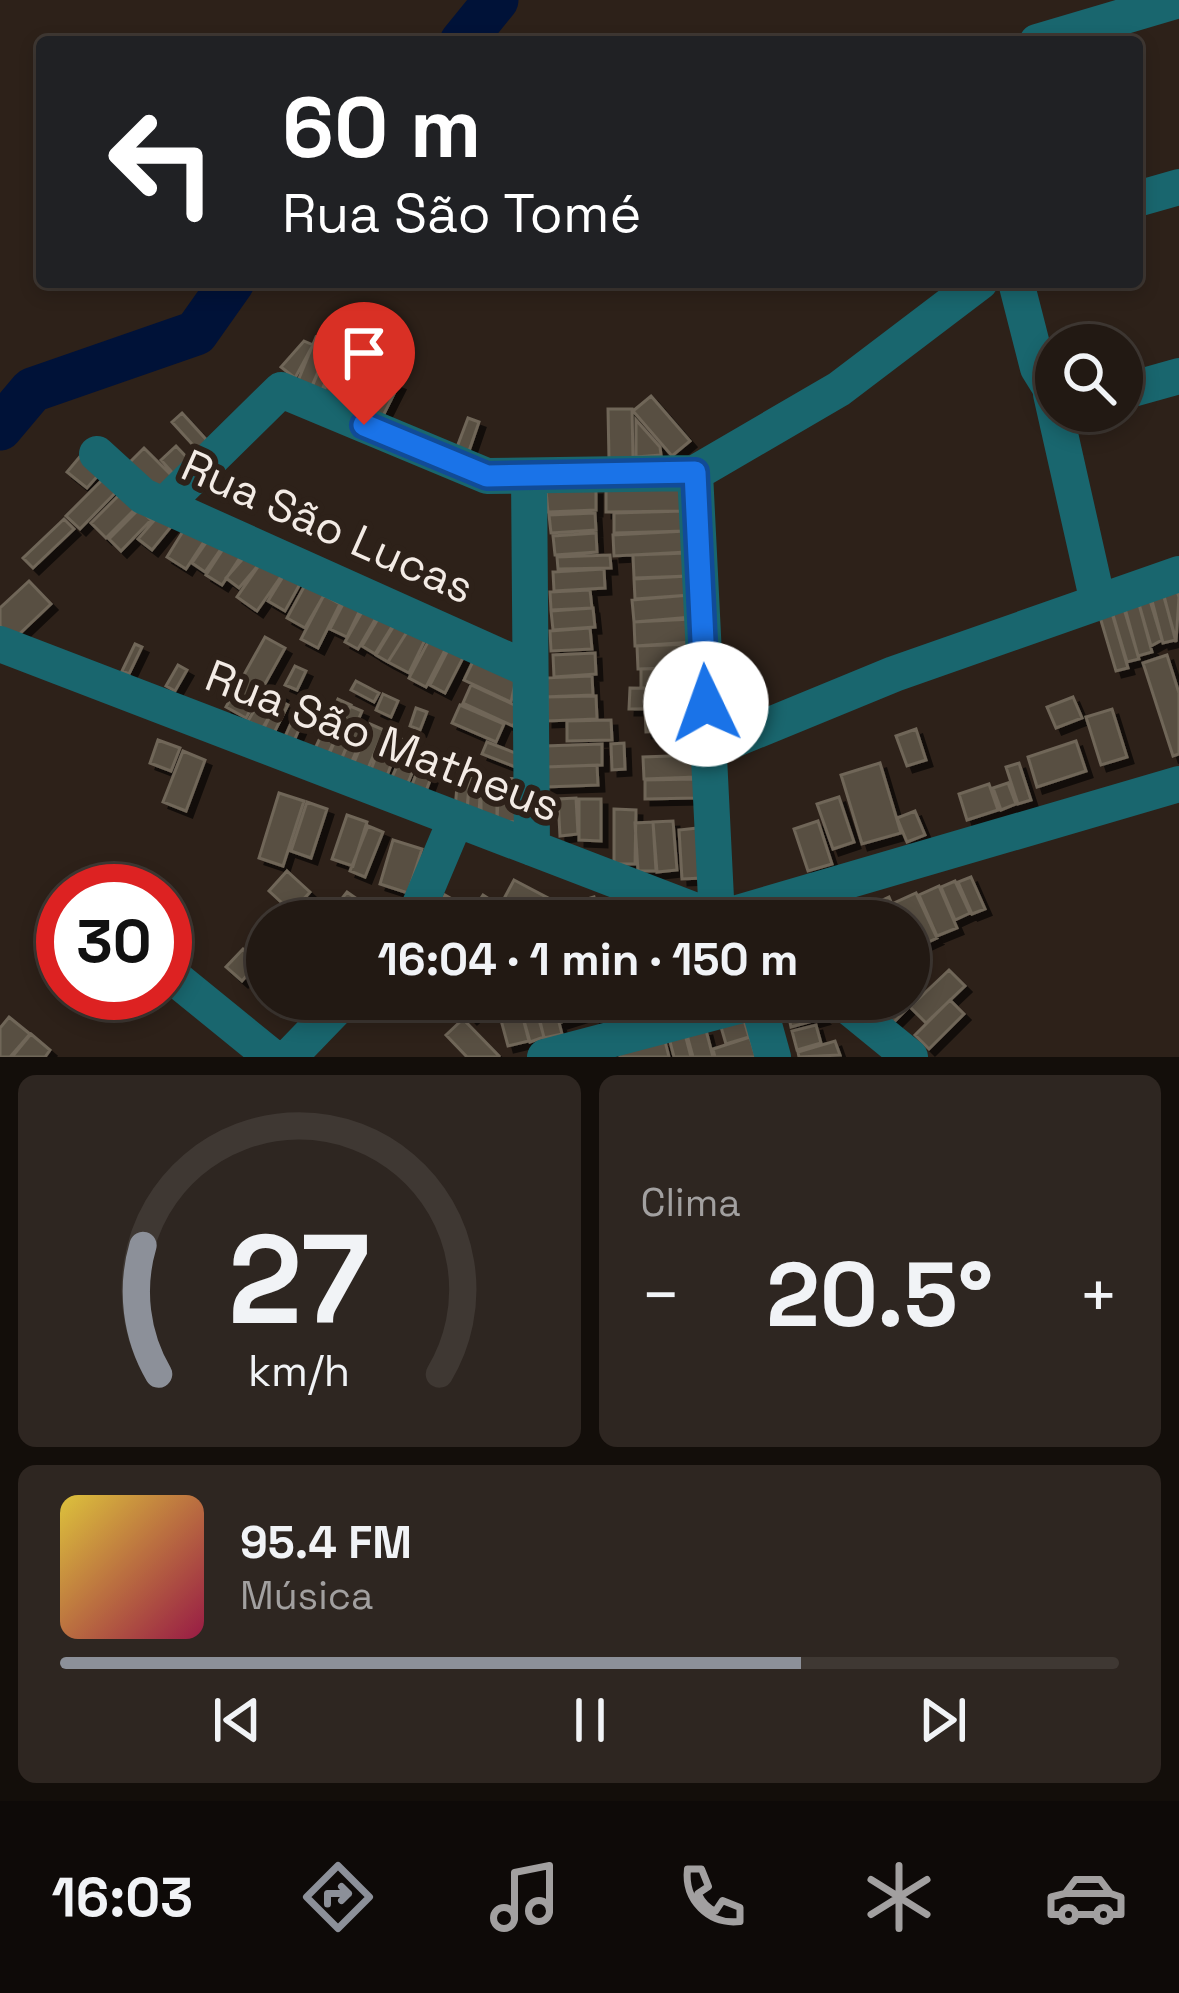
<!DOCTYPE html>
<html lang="pt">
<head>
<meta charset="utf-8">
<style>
	:root { --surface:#221913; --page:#2e2621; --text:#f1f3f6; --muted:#a2a0a0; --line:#3f3833; --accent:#8c9099 }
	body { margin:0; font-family:"Space Grotesk",sans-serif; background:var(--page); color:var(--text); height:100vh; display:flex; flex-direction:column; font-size:45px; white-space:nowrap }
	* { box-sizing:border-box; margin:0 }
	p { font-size:39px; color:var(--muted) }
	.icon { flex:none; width:66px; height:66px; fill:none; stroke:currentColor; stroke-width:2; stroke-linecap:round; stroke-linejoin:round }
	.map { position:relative; height:1057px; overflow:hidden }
	.drawer { display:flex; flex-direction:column; gap:18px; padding:18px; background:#130e0a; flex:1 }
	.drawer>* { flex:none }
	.top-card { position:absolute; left:36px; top:36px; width:1107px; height:252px; border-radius:12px; box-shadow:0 6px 18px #0003,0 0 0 3px var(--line); background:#202124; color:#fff; overflow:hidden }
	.tools { position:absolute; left:1035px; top:324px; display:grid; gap:24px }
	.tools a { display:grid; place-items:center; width:108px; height:108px; border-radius:50%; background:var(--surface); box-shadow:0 6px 18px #0003,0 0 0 3px var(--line); font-size:60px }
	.speed { position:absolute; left:36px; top:864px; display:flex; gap:24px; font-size:60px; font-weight:700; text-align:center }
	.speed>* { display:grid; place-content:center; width:156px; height:156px; border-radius:50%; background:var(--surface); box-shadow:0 6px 18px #0003,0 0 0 3px var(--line); line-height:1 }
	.speed .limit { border:18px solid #d22; background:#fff; color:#111 }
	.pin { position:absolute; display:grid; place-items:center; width:102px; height:102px; color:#fff; margin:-123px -51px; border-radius:50% 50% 50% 0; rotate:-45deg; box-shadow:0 0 12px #0007 }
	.pin .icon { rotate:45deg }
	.me { position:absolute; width:132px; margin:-66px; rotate:357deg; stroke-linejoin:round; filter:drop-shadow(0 0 9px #0008) }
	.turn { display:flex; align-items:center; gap:42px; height:252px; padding:0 48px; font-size:54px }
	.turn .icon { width:156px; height:156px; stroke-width:2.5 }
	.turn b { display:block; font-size:84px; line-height:102px }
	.big { font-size:90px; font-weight:700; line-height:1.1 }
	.drawer .card { flex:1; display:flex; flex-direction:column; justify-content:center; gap:18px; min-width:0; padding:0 42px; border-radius:18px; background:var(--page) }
	.drawer .dial { align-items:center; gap:0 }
	.dial svg { height:312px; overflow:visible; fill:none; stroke:var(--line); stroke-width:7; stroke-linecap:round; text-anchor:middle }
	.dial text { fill:var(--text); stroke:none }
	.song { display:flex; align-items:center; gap:36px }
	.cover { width:144px; height:144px; border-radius:18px; background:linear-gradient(135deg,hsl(50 70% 55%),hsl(340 70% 35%)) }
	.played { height:12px; border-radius:6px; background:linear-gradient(90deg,var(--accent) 70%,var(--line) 70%) }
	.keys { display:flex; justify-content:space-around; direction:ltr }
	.heat { display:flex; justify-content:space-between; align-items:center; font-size:66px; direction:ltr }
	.drawer .tiles { flex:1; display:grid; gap:18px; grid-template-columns:1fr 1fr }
	.card:last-child { grid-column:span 2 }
	.trip { position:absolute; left:246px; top:900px; width:684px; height:120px; border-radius:60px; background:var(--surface); box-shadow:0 6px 18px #0003,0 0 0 3px var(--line); font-weight:700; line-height:120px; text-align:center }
	.dock { display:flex; height:192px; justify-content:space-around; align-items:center; background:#0e0a08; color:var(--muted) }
	.dock .icon { width:84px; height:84px }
	.dock .active { color:var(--accent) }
	.dock b { font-size:54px; color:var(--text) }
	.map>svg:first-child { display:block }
</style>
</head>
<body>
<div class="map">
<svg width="1179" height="1057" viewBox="0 0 1179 1057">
	<defs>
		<filter id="shadow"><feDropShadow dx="6" dy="6" stdDeviation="0" flood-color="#0009"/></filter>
	</defs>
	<rect width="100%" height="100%" fill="#2d2119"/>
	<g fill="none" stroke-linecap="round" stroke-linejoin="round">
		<path stroke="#001238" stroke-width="45" d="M 462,42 L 496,0
			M 0,428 L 32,390 L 196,333 L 232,282"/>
	</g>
	<path fill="#585042" stroke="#6f6658" stroke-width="3" filter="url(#shadow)" d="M 316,337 L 330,343 L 312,387 L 298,381 Z
		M 304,341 L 313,345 L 295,378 L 281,367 Z
		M 327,351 L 336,355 L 322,390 L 312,386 Z
		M 347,366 L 356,371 L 342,399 L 334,395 Z
		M 333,369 L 343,373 L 332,397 L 323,393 Z
		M 358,371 L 368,376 L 353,404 L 344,399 Z
		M 370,376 L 378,380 L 363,409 L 355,405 Z
		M 381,377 L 389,381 L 374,411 L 366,407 Z
		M 391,381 L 399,384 L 383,416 L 376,412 Z
		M 651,396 L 690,441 L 672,456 L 633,411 Z
		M 608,409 L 632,409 L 633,458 L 609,459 Z
		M 182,413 L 212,446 L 202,455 L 172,422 Z
		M 468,418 L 479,422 L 469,451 L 457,447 Z
		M 636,420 L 660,447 L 661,455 L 636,457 Z
		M 176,446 L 193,464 L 178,479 L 161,460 Z
		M 144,448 L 175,479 L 161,493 L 130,462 Z
		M 82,454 L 102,471 L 87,488 L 67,472 Z
		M 106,476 L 119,489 L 80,529 L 66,516 Z
		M 606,486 L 683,486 L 684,511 L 606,512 Z
		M 596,489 L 596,510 L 548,512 L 546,491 Z
		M 122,492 L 137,507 L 106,538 L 91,523 Z
		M 139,509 L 151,520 L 121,551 L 109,539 Z
		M 685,511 L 686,531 L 614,533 L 614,513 Z
		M 595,513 L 596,530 L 551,533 L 549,515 Z
		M 158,516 L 174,523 L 152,550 L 138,539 Z
		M 64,519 L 74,529 L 33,568 L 23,558 Z
		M 185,528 L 207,537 L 186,569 L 167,557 Z
		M 686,531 L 687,552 L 614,556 L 613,535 Z
		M 596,533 L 597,552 L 555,555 L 553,536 Z
		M 210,537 L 223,546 L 205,572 L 192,563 Z
		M 227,543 L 243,553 L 222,585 L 206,575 Z
		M 248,553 L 260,563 L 239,588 L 226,578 Z
		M 688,553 L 689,576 L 634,578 L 633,555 Z
		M 610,555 L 611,568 L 558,569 L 557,557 Z
		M 262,561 L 282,575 L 257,611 L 237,597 Z
		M 604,569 L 605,588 L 554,591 L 553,572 Z
		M 284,575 L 300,584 L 285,611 L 268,601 Z
		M 689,576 L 690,595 L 635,599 L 634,579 Z
		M 29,581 L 51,604 L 13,640 L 0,626 L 0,608 Z
		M 305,585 L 324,595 L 305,628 L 287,618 Z
		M 1176,588 L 1179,597 L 1176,642 L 1163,592 Z
		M 590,590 L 592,608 L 551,610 L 550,592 Z
		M 1162,590 L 1176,640 L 1163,643 L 1150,593 Z
		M 1148,594 L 1162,640 L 1151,646 L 1137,597 Z
		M 324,595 L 340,604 L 318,648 L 301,639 Z
		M 690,595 L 692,617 L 634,622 L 632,600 Z
		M 1137,597 L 1152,652 L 1138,656 L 1123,601 Z
		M 344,602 L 360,610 L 347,637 L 330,629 Z
		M 1122,602 L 1139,659 L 1127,662 L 1110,605 Z
		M 1109,603 L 1128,668 L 1116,671 L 1097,607 Z
		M 593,608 L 595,627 L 553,630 L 551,611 Z
		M 363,610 L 376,618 L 358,649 L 345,642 Z
		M 379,617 L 393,625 L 375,654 L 362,646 Z
		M 692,619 L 693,642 L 635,646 L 634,622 Z
		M 395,624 L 407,632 L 388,662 L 376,655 Z
		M 590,628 L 592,649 L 551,651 L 550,631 Z
		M 407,632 L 425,640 L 409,673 L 388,662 Z
		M 265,637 L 285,648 L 246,718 L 226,707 Z
		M 429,640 L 446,648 L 426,687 L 409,678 Z
		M 135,644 L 142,647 L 129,674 L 122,671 Z
		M 695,644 L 696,667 L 638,669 L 637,646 Z
		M 450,646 L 465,654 L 445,693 L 430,685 Z
		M 595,653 L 596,674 L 554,677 L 553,655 Z
		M 1167,655 L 1179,693 L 1179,754 L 1173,756 L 1143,663 Z
		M 475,657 L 516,679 L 511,702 L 464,680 Z
		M 178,665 L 187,670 L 175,691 L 166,686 Z
		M 295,666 L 306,671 L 297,690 L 285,685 Z
		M 696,668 L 697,688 L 641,688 L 641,669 Z
		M 592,676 L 593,695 L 543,697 L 542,678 Z
		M 356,681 L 379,693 L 374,702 L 351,690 Z
		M 471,685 L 521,708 L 513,726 L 463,703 Z
		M 268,687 L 282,695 L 262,729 L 248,721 Z
		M 630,688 L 697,689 L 697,708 L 629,709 Z
		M 383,694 L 398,701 L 391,717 L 376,710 Z
		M 596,696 L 597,719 L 547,721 L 547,697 Z
		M 1073,697 L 1082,718 L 1056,728 L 1047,707 Z
		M 338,699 L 351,705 L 326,759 L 313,753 Z
		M 278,700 L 288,705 L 274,733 L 264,728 Z
		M 460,705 L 504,724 L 496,742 L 452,723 Z
		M 350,706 L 362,711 L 340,762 L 328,757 Z
		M 416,708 L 427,712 L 420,730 L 410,726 Z
		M 691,708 L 692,730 L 646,732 L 645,710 Z
		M 1112,709 L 1127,757 L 1101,765 L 1086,717 Z
		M 296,712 L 305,716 L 293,743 L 284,739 Z
		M 611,720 L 612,740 L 567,741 L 567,721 Z
		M 370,724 L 384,730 L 367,771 L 353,765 Z
		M 356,726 L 366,730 L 351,763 L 342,758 Z
		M 916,729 L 926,760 L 907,766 L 896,736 Z
		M 385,733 L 401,739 L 385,781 L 369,775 Z
		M 698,733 L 699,754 L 677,756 L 676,734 Z
		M 158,740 L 180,748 L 171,771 L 150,763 Z
		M 1076,741 L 1086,771 L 1037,787 L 1028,757 Z
		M 487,742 L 523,756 L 518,768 L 482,754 Z
		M 624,743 L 625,769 L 612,770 L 611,744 Z
		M 602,744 L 602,765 L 546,767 L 545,746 Z
		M 426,748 L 440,754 L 423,799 L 409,793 Z
		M 183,751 L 205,760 L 186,811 L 163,802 Z
		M 402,755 L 417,761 L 405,790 L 389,784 Z
		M 697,755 L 697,777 L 644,779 L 643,757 Z
		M 459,763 L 471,763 L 467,809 L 455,809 Z
		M 880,763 L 901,833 L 862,844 L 841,775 Z
		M 1019,763 L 1031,800 L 1018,804 L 1006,767 Z
		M 597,765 L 598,785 L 546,787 L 546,767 Z
		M 470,776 L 481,777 L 479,813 L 467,812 Z
		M 481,776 L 497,776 L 497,817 L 481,817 Z
		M 499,778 L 518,779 L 517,822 L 497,821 Z
		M 695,779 L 695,798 L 645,799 L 645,780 Z
		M 1008,783 L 1016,804 L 1001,810 L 993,788 Z
		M 989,784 L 998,810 L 967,820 L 959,794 Z
		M 279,793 L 304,801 L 283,866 L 259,858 Z
		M 839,797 L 854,842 L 833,849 L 817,804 Z
		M 576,798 L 578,834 L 560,836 L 558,799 Z
		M 579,799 L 601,799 L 601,841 L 579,840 Z
		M 307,802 L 327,809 L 311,858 L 291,851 Z
		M 614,809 L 636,810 L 635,864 L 614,864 Z
		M 915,811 L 925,835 L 907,842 L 897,818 Z
		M 347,815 L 367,822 L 353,866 L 332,859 Z
		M 673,821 L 677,870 L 657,872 L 653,822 Z
		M 818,821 L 832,864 L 808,871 L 794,829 Z
		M 653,822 L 656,871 L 638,871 L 635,823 Z
		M 368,826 L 383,832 L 365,877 L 350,871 Z
		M 698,828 L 702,878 L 682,879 L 679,830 Z
		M 393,840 L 422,849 L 408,893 L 380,884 Z
		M 287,871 L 310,892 L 292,912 L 269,891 Z
		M 971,877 L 985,909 L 972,914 L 958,882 Z
		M 514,880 L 548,898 L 536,921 L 492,921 Z
		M 955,881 L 970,913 L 955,920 L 941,887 Z
		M 939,886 L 957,928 L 937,936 L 919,895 Z
		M 347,892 L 387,920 L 386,921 L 357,921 L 336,906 Z
		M 916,893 L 937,938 L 915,948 L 909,921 L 902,921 L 894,903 Z
		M 445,895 L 473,911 L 466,921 L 432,918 Z
		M 483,895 L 500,906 L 491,921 L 466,921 Z
		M 594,897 L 601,921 L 570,921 L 565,906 Z
		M 889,897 L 899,921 L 876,921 L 870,906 Z
		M 243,949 L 259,962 L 242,981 L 226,967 Z
		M 949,970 L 965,986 L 926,1023 L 910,1007 Z
		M 910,985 L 920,996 L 893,1023 L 882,1011 L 895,999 L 909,999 Z
		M 465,999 L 492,999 L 471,1018 L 459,1005 Z
		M 518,999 L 533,999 L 544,1037 L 530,1042 Z
		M 535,999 L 553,999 L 562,1034 L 544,1038 Z
		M 554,999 L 583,999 L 587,1014 L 562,1022 Z
		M 590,999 L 621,999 L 625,1013 L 595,1020 Z
		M 622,999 L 660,999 L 661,1002 L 626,1011 Z
		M 785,999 L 802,999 L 823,1018 L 791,1027 Z
		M 950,1000 L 964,1014 L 929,1049 L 915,1035 Z
		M 519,1003 L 529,1041 L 508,1046 L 498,1009 Z
		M 9,1017 L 30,1034 L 10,1057 L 0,1057 L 0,1028 Z
		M 463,1019 L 499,1056 L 498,1057 L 467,1057 L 446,1035 Z
		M 744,1020 L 749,1037 L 726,1044 L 721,1027 Z
		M 816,1025 L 821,1043 L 797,1050 L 792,1031 Z
		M 706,1030 L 713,1057 L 693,1057 L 687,1035 Z
		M 31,1034 L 50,1050 L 45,1057 L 12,1057 Z
		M 685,1034 L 691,1057 L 674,1057 L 669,1038 Z
		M 750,1037 L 756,1057 L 715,1057 L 713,1049 Z
		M 665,1041 L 669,1057 L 620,1057 L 619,1053 Z
		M 835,1041 L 840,1055 L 799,1057 L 798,1052 Z"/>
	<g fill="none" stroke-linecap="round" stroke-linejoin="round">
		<path stroke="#19666e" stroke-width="36" d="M 1037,42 L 1179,0
			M 1137,199 L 1179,187
			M 1016,282 L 1038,368 L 1056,397
			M 1122,392 L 1179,376
			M 1051,394 L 1097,598
			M 97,454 L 143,496 L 530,670
			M 695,473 L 717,919
			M 695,473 L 839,389 L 980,282
			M 529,476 L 532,848
			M 164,505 L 281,390 L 487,476 L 695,473
			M 0,644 L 717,919 L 1179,784
			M 709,750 L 894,674 L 1179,574
			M 413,921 L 456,819
			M 165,970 L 272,1057
			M 757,999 L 773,1057
			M 839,999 L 910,1057
			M 289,1057 L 345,999
			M 545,1057 L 757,1001"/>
	</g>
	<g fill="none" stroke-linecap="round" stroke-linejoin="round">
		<g stroke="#114b97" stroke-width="30">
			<path id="route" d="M 364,425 L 487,476 L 695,472 L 706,704"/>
		</g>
		<use href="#route" stroke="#1a73e8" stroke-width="21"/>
	</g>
	<g text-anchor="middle" stroke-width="12" stroke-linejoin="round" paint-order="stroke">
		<g font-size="45" fill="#f3ebe5" stroke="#2d2119">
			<text transform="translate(328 526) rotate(24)" y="16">Rua São Lucas</text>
			<text transform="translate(383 740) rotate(21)" y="16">Rua São Matheus</text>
		</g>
	</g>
</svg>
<div class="tools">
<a><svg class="icon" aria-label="search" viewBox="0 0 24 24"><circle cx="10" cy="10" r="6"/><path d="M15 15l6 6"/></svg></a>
</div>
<div class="speed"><div class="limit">30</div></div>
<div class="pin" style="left:364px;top:425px;background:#d93025"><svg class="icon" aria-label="arrive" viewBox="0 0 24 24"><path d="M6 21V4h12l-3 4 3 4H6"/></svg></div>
<svg class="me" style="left:706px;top:704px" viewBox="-20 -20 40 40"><circle r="19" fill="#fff"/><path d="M0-13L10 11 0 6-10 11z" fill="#1a73e8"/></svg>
<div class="trip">16:04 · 1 min · 150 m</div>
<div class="top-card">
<div class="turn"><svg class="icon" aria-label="left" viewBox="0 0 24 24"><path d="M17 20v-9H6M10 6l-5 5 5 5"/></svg><div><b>60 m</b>Rua São Tomé</div></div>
</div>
</div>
<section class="drawer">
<div class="tiles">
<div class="card dial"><svg viewBox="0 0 100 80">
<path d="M14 69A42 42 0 1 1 86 69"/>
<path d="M14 69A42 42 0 0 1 10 36" stroke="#8c9099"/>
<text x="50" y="56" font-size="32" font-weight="700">27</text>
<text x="50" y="72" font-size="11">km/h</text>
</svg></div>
<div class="card"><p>Clima</p>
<div class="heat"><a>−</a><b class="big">20.5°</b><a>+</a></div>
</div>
<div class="card">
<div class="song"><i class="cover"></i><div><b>95.4 FM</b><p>Música</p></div></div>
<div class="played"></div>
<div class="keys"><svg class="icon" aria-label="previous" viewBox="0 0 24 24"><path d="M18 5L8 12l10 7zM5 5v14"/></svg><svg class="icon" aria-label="pause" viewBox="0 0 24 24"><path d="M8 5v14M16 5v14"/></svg><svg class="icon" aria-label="next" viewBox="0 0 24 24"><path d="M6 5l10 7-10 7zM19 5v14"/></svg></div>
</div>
</div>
</section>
<nav class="dock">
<b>16:03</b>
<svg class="icon active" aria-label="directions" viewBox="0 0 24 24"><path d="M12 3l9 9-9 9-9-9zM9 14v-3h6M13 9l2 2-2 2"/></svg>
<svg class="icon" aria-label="music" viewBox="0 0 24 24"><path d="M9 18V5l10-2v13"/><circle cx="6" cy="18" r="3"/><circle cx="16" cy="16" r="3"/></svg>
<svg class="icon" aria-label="phone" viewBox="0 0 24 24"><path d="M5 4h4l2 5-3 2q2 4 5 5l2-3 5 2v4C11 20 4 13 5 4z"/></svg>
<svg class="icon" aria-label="climate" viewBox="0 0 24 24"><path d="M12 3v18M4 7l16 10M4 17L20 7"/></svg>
<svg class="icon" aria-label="car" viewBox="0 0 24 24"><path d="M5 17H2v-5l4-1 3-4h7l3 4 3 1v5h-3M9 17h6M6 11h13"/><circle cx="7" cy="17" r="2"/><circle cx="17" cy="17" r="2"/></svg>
</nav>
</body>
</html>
